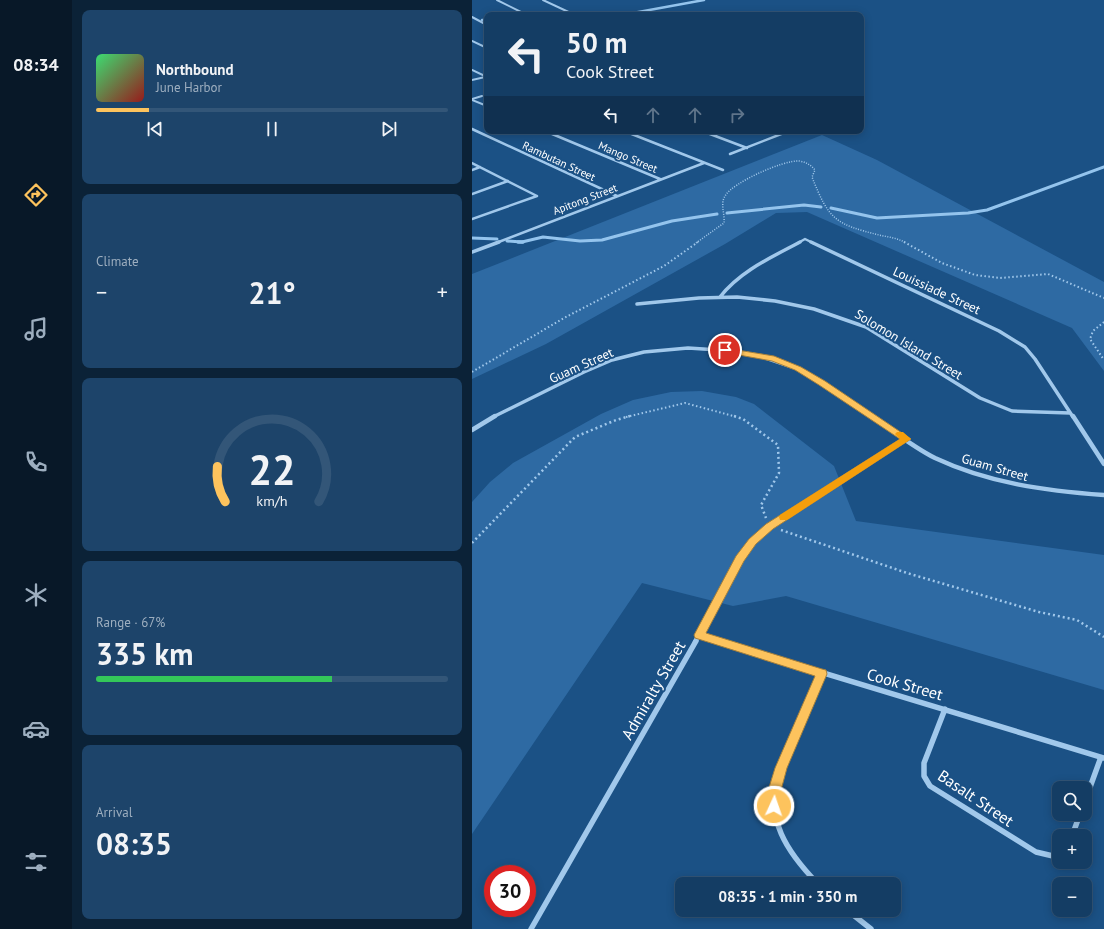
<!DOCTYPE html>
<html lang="en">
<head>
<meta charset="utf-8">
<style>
	:root { --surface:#143d64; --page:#1d446a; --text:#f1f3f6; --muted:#9daebf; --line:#335678; --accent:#fdc35d }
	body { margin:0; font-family:"PT Sans",sans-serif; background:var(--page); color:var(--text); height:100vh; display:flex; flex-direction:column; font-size:15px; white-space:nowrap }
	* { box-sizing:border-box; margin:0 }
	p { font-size:13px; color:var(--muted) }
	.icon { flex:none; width:22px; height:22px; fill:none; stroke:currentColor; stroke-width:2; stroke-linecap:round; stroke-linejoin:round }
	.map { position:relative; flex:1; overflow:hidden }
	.side { display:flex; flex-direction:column; gap:10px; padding:10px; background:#0b2237; width:400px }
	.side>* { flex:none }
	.banner { position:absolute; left:12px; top:12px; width:380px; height:122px; border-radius:8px; box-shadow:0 2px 10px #0003,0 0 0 1px var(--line); background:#143d64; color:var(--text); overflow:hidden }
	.fabs { position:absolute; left:580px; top:781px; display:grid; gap:8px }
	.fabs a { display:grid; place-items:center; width:40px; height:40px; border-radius:8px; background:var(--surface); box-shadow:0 2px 10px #0003,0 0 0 1px var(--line); font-size:20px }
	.speed { position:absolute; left:12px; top:865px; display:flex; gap:8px; font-size:20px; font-weight:700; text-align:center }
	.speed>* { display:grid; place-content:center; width:52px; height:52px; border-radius:50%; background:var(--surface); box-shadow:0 2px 10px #0003,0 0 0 1px var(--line); line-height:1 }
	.speed .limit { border:6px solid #d22; background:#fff; color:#111 }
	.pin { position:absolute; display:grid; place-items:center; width:34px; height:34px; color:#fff; margin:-17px; border:2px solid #fff; border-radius:50%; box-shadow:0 1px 4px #0007 }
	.me { position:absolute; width:44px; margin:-22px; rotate:3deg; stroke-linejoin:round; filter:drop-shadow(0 0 3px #0008) }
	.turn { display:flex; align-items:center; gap:14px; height:84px; padding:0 16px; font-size:18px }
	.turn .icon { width:52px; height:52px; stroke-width:2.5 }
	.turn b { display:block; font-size:28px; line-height:34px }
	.lanes { display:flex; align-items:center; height:38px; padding:0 16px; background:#0003; justify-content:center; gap:20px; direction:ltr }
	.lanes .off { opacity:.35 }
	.big { font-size:30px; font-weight:600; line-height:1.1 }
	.side .widget { flex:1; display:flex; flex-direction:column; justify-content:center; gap:6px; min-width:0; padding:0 14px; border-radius:8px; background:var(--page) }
	.side .dial { align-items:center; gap:0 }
	.dial svg { height:104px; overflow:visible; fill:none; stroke:var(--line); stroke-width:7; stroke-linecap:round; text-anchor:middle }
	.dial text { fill:var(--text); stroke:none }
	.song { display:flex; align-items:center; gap:12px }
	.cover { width:48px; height:48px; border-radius:6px; background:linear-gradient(135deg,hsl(140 70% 55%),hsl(0 70% 35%)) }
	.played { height:4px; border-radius:2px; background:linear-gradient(90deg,var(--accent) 15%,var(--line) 15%) }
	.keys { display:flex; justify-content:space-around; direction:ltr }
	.heat { display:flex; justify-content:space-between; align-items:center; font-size:22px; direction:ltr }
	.charge { height:6px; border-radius:3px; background:linear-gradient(90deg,#34c759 67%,var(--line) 0) }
	.trip { position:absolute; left:203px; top:877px; width:226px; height:40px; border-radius:8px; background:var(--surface); box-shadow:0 2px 10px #0003,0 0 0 1px var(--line); font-weight:600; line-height:40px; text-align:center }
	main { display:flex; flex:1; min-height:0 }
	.menu { display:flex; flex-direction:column; width:72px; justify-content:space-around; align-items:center; background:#081828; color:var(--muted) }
	.menu .icon { width:28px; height:28px }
	.menu .active { color:var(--accent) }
	.menu b { font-size:18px; color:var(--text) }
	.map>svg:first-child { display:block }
</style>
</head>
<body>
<main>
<nav class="menu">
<b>08:34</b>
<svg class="icon active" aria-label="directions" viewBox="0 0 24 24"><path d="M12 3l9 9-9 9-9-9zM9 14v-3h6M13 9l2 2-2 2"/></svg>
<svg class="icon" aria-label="music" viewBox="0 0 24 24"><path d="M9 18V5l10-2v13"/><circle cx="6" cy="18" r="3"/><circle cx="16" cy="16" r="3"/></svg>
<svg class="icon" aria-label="phone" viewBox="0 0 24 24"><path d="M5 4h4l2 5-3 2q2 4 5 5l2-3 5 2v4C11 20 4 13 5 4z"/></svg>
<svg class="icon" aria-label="climate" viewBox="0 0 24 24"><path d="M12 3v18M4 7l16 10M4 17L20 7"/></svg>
<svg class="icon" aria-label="car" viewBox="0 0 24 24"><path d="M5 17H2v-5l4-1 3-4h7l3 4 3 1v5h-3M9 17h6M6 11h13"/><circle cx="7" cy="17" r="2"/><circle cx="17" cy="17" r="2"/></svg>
<svg class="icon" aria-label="filters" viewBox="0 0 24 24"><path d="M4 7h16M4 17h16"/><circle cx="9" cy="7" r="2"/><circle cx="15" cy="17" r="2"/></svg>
</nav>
<section class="side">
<div class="widget">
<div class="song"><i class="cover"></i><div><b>Northbound</b><p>June Harbor</p></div></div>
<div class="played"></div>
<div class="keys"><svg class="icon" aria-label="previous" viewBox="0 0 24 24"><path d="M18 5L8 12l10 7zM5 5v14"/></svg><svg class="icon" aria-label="pause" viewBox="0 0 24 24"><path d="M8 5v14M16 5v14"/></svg><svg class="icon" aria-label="next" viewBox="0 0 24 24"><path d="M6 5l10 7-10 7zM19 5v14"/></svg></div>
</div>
<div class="widget"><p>Climate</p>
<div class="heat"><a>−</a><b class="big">21°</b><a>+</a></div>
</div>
<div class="widget dial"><svg viewBox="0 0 100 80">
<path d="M14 69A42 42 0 1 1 86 69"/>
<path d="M14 69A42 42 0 0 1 8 42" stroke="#fdc35d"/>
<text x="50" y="56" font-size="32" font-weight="700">22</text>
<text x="50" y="72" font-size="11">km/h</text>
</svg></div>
<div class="widget"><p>Range · 67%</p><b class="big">335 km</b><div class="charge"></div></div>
<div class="widget"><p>Arrival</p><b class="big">08:35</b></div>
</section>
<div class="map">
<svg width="632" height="929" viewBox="0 0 632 929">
	<rect width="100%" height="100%" fill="#1b5185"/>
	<path fill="#2e6aa3" d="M 350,135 L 405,160 L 632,282 L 632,371 L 600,328 L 335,212 L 304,213 L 253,244 L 74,344 L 0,379 L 0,274 Z
		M 230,391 L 264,397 L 282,404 L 362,466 L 384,521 L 632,555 L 632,690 L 314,596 L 261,606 L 170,583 L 0,834 L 0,502 L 18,482 L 41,463 L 129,414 L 161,400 L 199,392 Z"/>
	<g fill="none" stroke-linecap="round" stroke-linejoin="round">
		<path stroke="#94c4ed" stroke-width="2.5" d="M 150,15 L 232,0
			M 10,20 L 15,20"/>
		<path stroke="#94c4ed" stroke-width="3" d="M 359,208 L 405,218 L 496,213 L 515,210 L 632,167
			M 255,213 L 332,205 L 349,207
			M 0,238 L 25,239
			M 35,241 L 50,242 L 71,237 L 108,241 L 130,240 L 200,221 L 245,214"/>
		<path stroke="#94c4ed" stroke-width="3.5" d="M 46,242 L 51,242"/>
		<path stroke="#a1c8eb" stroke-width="1.5" stroke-dasharray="1 1.5" stroke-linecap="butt" d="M 224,243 L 252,223 C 253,214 248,204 253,196 C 261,182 312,160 327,161 C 334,162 339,165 343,170 L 340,177 C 357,220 363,224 407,235 C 416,237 426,238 434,243"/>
		<path stroke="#a1c8eb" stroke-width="2" stroke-dasharray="1.5 2.5" stroke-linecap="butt" d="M 432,242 L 470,263 L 503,275 L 528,278 L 576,274 L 632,298
			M 632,322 L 621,331 L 618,339 L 632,360
			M 0,372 L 92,318 L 192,266 L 226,242
			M 154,417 L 213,403 L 265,417"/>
		<path stroke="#a1c8eb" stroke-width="2.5" stroke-dasharray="2 3" stroke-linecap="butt" d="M 262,416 L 271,419 L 306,445 L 307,473 L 289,505 L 294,518
			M 309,530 L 435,573 L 567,612 L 605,620 L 632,637
			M 0,543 L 103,437 L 144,420 L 158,416"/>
		<path stroke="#a1c8eb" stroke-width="2" d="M 25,0 L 55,15
			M 71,0 L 103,15
			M 0,17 L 15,25
			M 0,41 L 15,48
			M 0,70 L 15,77
			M 0,80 L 13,77
			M 0,99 L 10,96
			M 0,100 L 15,106"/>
		<path stroke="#a1c8eb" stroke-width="2.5" d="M 0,129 L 145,196
			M 73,131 L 188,179
			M 152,131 L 251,170
			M 230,131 L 275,148
			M 242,135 L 252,131
			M 258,154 L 317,131
			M 0,163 L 65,196
			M 0,170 L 8,167
			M 0,194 L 36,181
			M 0,219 L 65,196
			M 24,243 L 232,163
			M 326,243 L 333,239 L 341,243"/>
		<path stroke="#a1c8eb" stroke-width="3.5" d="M 339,242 L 527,331 L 553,347 L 563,359 L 601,417
			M 0,252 L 27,242
			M 248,297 C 268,271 300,257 328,242
			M 165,304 L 227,298 L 265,297 L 303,301 L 342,309 L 394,327 L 508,398 L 540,411 L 598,413
			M 21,417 L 112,372 L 140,360 L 172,352 L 216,348 L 262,351 L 284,355 L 326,369 L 401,417"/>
		<path stroke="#a1c8eb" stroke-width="4.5" d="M 399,416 C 420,430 441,447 463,458 C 516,483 574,491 632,495
			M 601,416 L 632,464
			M 0,430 L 23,416
			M 227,635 L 249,642
			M 223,642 L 268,559 L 281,541 L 297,526 L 434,439"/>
		<path stroke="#a1c8eb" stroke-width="5.5" d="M 246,641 L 632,758
			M 473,709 L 452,763 L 452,776 L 458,786 L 564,852 L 581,856 L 587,852
			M 613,801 L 629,757
			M 600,836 L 608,814
			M 346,884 C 315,852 292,819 307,773 L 350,674
			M 375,910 L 399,929
			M 59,929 L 224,641"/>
	</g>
	<path fill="#fdc35d" stroke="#a47f3c" d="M 253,348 L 302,356 L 329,367 L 353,381 L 439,439 L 301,529 L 284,544 L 272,561 L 234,633 L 350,669 L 354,670 L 355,674 L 315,768 L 308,794 L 309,806 L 307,810 L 302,812 L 298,810 L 295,794 L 303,768 L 343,676 L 223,638 L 222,635 L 264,556 L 277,539 L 294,524 L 428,439 L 347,385 L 323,370 L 300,361 L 250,352 L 250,349 Z"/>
	<path fill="#f59e0b" d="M 425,432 L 431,432 L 439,439 L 315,520 L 308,520 L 307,517 L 308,515 L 428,439 L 423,434 Z"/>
	<g text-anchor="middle" stroke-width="4" stroke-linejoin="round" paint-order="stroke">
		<g font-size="11" fill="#fff" stroke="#1b5185">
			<text transform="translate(156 157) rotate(23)" y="4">Mango Street</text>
			<text transform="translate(87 161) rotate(25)" y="4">Rambutan Street</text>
			<text transform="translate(113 199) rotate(-21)" y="4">Apitong Street</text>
		</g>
		<g font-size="13" fill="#fff" stroke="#1b5185">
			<text transform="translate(465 290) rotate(25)" y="5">Louissiade Street</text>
			<text transform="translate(437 344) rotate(31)" y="5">Solomon Island Street</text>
			<text transform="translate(109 365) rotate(-24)" y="5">Guam Street</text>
			<text transform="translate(523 467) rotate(16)" y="5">Guam Street</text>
		</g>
		<g font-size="16" fill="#fff" stroke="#1b5185">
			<text transform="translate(433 684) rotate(16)" y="6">Cook Street</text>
			<text transform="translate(181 690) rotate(-60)" y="6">Admiralty Street</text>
			<text transform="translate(504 798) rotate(34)" y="6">Basalt Street</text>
		</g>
	</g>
</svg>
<div class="fabs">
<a><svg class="icon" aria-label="search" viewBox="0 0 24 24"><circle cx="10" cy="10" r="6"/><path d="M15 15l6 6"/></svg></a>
<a>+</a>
<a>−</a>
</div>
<div class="speed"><div class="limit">30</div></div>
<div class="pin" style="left:253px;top:350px;background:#d93025"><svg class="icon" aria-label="arrive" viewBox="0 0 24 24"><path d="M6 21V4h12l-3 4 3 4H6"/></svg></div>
<svg class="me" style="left:302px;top:806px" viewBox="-20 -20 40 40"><circle r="17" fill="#fdc35d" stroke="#fff" stroke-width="3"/><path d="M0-11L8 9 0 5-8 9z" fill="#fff"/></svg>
<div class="trip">08:35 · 1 min · 350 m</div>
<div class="banner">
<div class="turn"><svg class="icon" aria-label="left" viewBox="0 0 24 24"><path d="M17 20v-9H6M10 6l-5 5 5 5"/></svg><div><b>50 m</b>Cook Street</div></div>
<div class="lanes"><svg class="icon" aria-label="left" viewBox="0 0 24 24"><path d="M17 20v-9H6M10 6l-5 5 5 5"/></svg><svg class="icon off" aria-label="ahead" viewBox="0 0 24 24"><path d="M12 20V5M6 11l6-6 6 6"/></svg><svg class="icon off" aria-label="ahead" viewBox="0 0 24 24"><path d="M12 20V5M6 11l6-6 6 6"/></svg><svg class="icon off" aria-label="right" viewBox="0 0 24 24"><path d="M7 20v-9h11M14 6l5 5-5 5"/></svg></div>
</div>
</div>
</main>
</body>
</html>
